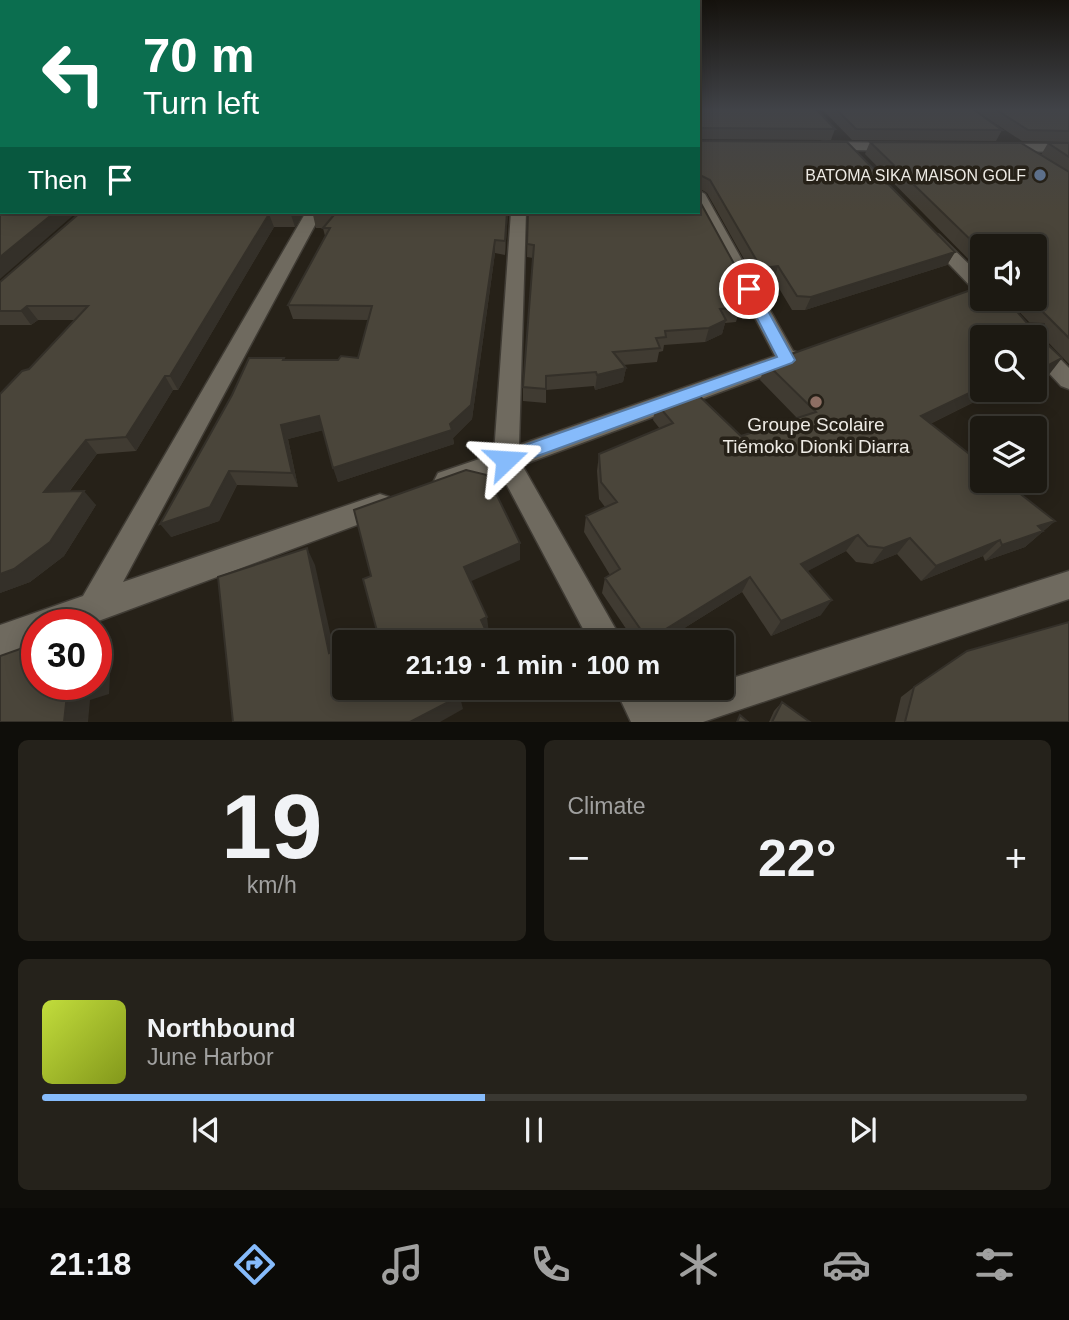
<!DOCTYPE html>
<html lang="en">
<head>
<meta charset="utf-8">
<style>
	:root { --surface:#1c1912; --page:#25221b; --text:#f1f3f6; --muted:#a0a09f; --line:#3a3832; --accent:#86bbfb }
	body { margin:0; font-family:Helvetica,sans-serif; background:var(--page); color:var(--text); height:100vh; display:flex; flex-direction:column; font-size:26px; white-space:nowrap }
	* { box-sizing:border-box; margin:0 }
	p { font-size:23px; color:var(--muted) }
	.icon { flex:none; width:38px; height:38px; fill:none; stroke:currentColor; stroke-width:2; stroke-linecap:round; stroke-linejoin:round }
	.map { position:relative; height:722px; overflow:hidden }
	.sheet { display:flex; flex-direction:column; gap:18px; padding:18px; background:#0f0e0a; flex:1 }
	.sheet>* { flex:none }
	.hud { position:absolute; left:0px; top:0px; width:700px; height:214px; box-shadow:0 4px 18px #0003,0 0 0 2px var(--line); background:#0b6e4f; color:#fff; overflow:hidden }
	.tools { position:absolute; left:970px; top:234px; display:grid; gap:14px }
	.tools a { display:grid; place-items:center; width:77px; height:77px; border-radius:7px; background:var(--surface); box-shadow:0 4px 18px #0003,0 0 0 2px var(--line); font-size:35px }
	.speed { position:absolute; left:21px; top:609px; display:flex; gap:14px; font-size:35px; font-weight:700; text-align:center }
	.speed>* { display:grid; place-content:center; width:91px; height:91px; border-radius:50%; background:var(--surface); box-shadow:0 4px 18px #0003,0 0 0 2px var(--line); line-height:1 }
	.speed .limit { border:10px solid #d22; background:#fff; color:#111 }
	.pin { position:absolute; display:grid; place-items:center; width:60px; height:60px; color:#fff; margin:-30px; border:4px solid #fff; border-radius:50%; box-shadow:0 2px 7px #0007 }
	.me { position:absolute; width:77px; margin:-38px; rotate:70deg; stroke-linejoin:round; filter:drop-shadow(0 0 5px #0008) }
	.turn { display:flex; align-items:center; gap:24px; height:147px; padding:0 28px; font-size:32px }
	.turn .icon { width:91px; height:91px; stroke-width:2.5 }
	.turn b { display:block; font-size:49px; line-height:60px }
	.then { display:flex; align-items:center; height:66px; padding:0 28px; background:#0003; gap:14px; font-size:26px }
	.big { font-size:52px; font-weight:800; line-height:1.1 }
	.sheet .tile { flex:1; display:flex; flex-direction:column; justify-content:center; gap:10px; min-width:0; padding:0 24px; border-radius:10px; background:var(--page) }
	.sheet .dial { align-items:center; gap:0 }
	.dial b { font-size:91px; line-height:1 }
	.song { display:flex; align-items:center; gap:21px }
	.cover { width:84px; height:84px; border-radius:10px; background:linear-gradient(135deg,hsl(70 70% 55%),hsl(70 70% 35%)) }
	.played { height:7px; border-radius:4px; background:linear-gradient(90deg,var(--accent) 45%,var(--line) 45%) }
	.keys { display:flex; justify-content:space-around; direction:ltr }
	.heat { display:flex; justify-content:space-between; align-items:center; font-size:38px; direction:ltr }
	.sheet .tiles { flex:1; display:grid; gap:18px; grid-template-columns:1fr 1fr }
	.tile:last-child { grid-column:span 2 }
	.trip { position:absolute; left:332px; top:630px; width:402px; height:70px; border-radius:7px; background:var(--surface); box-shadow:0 4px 18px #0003,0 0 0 2px var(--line); font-weight:800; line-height:70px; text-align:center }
	.tabs { display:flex; height:112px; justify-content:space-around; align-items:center; background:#0b0a07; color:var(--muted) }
	.tabs .icon { width:49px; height:49px }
	.tabs .on { color:var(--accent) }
	.tabs b { font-size:32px; color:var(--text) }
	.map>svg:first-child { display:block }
</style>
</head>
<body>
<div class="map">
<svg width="1069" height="722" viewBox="0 0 1069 722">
	<rect width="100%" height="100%" fill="#262118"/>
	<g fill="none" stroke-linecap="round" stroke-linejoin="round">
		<g stroke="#403c35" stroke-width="3">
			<path id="minor" d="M 823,142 L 896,143 L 902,147 L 896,151 L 818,149 L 818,143 Z
				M 1001,144 L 1069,144 L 1069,152 L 996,151 L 995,148 Z
				M 698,190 L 705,194 L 793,351 L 799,353 L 802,358 L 794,365 L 522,465 L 623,642 L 590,642 L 500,472 L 447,492 L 438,489 L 434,481 L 438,473 L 494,454 L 511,212 L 526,212 L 519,445 L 775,356 L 698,209 Z
				M 306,212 L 322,212 L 123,582 L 380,494 L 389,497 L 393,505 L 389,513 L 93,623 L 37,625 L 37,644 L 0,657 L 0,625 L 83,596 Z
				M 933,233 L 939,235 L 982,277 L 982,293 L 976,292 L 927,241 L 925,238 L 927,235 Z
				M 1034,337 L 1041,339 L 1069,368 L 1069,389 L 1061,386 L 1034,357 Z
				M 1069,571 L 1069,599 L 703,722 L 631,722 L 615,688 L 650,688 L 658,702 L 702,688 L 723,688 L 723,681 Z"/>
		</g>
		<use href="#minor" fill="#6f6a5f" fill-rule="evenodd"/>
	</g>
	<path fill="#403b32" d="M 698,109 L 835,129 L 831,140 L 698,139 L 955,252 L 947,265 L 805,310 L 792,310 L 774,280 L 757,282 L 707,193 L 699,188 L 698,198 Z
		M 822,109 L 973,109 L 1002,130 L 996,141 L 852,140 Z
		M 973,109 L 1069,109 L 1069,142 L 1022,141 Z
		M 870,142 L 1041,155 L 1048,143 L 1069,143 L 1069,364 L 1045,339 L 1048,376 L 1034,383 L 1034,338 L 998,390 L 930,424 L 1055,521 L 1025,547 L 985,561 L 983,556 L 921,581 L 897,554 L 872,564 L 856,562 L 846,551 L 807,571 L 821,615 L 771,636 L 742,592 L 662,642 L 635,642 L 602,593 L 605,578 L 610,575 L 584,532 L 586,516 L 605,507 L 599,499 L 597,471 L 599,454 L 660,429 L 653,420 L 656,403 L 741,436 L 797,418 L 760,380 L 766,363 L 1030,323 L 1007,299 L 1034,299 L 982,247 L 982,273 L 865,154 Z
		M 81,212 L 305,212 L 295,227 L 274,227 L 178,390 L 173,390 L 136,451 L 97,454 L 69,492 L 96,505 L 64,556 L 30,582 L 0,593 L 0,394 L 29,369 L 76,320 L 38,320 L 31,325 L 0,325 L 0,282 Z
		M 508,212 L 505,255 L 495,253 L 472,419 L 453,438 L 454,444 L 338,482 L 323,430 L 288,439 L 298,487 L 237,485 L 219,521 L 171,537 L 284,360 L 338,360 L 358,358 L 368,320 L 293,319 L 288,305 L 325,236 L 323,228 L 316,228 L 313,215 Z
		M 528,212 L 738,271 L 735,283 L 736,285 L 734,292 L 740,308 L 736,322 L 725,323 L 722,334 L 705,342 L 664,345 L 663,351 L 659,352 L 657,362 L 623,365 L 626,368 L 623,382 L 595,390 L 594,386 L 546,390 L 546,403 L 523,401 L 523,387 L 533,258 L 527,257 Z
		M 914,687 L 1069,722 L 895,722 L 901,697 Z
		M 782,702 L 810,722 L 769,722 L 774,711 Z"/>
	<path fill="#343029" d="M 55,212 L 77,212 L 0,279 L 0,257 Z
		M 293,212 L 305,212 L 295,227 L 291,215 Z
		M 507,212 L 508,212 L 505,255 L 505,241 Z
		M 269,214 L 274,227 L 178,390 L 170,376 Z
		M 495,240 L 495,253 L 472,419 L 453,438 L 454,444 L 338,482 L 333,468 Z
		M 955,252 L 947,265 L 805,310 L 811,297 Z
		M 778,266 L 774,280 L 757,282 L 761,268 Z
		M 738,271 L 734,285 L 731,272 Z
		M 27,306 L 38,320 L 31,325 L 21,311 Z
		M 726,320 L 722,334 L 705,342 L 709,328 Z
		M 1062,358 L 1048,376 L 1034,383 L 1034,373 Z
		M 626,368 L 623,382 L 595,390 L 597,375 Z
		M 165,376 L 173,390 L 136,451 L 126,437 Z
		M 982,387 L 982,390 L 998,390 L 910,434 L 921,416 Z
		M 319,416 L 324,430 L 288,439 L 298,487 L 292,473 L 281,425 Z
		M 86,440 L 97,454 L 58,506 L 44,492 Z
		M 229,471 L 237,485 L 219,521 L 171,537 L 160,524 Z
		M 84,491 L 96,505 L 64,556 L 30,582 L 0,593 L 0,574 Z
		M 1055,521 L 1025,547 L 985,561 L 1002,545 L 1038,526 Z
		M 858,535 L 846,551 L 791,580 L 801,564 Z
		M 910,538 L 897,554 L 872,564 L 884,548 Z
		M 1000,540 L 983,556 L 921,581 L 936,566 Z
		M 520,543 L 520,560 L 467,583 L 464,567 Z
		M 307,548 L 315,565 L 338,668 L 329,653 Z
		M 750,577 L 742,592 L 662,642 L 647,642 L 648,640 Z
		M 832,600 L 821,615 L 771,636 L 781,621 Z
		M 487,617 L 489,633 L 483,636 L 481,620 Z
		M 96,626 L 112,639 L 109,694 L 90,700 L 88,722 L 64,722 L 68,685 L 72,684 L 96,684 Z
		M 456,688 L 481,688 L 460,697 L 463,709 L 440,722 L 410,722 Z"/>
	<path fill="#4a453a" stroke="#343029" stroke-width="2" d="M 0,109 L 2,109 L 2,212 L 55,212 L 0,257 Z
		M 698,109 L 816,109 L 835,129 L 700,128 L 698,136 Z
		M 836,109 L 973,109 L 1002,130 L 856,129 Z
		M 995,109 L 1069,109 L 1069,131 L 1028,130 Z
		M 698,139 L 700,141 L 847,142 L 955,252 L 811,297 L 797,296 L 778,266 L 761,268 L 710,180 L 700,175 L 698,198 Z
		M 870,142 L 1021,143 L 1069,172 L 1069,338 L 1030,299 L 1034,299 L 1034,247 L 982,247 L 982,251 Z
		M 1048,143 L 1069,143 L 1069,157 Z
		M 698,198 L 738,271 L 731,272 L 736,285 L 731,285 L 740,308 L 720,309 L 726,320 L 709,328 L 665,331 L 666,337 L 656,338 L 660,348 L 613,352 L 626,368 L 597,375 L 596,372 L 546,376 L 546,389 L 523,387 L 534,245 L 527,244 L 528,212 L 698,212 Z
		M 81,212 L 293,212 L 291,215 L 269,214 L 170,376 L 165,376 L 126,437 L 86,440 L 44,492 L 84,491 L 50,542 L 14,569 L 0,574 L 0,394 L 22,371 L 29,369 L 88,306 L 27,306 L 21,311 L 0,311 L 0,282 Z
		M 314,212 L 507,212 L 505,241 L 495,240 L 471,405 L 450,424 L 452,430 L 333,468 L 319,416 L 281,425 L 292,473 L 229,471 L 210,507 L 160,524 L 232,395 L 249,358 L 284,358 L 283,360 L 338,360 L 341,356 L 358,358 L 372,306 L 288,305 L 330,228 L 323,228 L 334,215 L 313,215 Z
		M 982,286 L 982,299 L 1006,299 L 1027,323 L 1044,324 L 1045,342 L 1062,358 L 1034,373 L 1034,338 L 982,338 L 982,387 L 921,416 L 982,464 L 982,481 L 1004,481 L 1055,521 L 1038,526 L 1043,531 L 1002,545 L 1000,540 L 936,566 L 910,538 L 884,548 L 868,546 L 858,535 L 801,564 L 832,600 L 781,621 L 750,577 L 648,640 L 605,578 L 620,569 L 586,516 L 617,502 L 601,482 L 599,454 L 673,423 L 656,403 L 693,390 L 741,436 L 816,412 L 766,363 Z
		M 466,470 L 487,475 L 520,543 L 464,567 L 487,617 L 481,620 L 491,642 L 353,642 L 377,631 L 363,579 L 371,576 L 354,510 Z
		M 307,548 L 329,653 L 345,646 L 345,688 L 456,688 L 460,696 L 410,722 L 233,722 L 218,577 Z
		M 1069,622 L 1069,722 L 905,722 L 914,687 L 967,651 Z
		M 37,643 L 37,684 L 72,684 L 68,685 L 64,722 L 0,722 L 0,656 Z
		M 782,702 L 810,722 L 772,722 Z
		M 740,715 L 748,722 L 737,722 Z"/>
	<linearGradient id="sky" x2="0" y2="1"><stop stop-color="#15120d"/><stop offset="0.52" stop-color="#414348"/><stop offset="1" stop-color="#414348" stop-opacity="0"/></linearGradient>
	<rect width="1069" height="210" fill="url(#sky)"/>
	<path fill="#86bbfb" stroke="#577aa3" stroke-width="2" d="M 749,284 L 756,289 L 795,360 L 792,363 L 513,465 L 506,467 L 499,465 L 497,460 L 499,454 L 777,357 L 742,289 Z"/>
	<circle fill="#5c6f8a" stroke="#262118" stroke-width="2.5" cx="1040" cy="175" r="7"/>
	<circle fill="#8d6e63" stroke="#262118" stroke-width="2.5" cx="816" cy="402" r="7"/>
	<g text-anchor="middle" stroke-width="7" stroke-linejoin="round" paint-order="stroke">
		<g font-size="16" fill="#edeae4" stroke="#262118" text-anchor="end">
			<text x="1026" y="181">BATOMA SIKA MAISON GOLF</text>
		</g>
		<g font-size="19" fill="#edeae4" stroke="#262118">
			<text x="816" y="431">Groupe Scolaire<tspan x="816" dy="22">Tiémoko Dionki Diarra</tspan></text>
		</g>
	</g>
</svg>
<div class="tools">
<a><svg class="icon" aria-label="sound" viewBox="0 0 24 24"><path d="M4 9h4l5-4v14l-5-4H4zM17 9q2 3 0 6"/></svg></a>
<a><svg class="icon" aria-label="search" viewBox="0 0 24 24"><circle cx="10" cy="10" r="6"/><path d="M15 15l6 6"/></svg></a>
<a><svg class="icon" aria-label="layers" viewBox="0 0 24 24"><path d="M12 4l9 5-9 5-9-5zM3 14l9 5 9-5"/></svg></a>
</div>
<div class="speed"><div class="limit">30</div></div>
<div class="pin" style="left:749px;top:289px;background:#d93025"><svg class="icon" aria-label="arrive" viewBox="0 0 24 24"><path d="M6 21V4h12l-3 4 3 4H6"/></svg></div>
<svg class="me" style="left:506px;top:460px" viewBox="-20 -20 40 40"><path d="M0-17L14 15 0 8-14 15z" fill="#86bbfb" stroke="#fff" stroke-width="4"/></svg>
<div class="trip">21:19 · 1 min · 100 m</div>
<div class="hud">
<div class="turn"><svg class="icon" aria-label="left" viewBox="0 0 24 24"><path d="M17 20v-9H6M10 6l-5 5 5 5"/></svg><div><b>70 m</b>Turn left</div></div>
<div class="then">Then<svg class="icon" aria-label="arrive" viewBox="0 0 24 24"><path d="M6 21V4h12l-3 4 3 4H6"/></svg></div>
</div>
</div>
<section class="sheet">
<div class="tiles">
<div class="tile dial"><b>19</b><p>km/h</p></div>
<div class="tile"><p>Climate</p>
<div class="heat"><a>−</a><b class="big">22°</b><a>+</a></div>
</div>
<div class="tile">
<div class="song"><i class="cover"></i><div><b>Northbound</b><p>June Harbor</p></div></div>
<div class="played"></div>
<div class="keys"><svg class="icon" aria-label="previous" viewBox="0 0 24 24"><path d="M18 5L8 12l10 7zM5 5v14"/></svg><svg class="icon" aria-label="pause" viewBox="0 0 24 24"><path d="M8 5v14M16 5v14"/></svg><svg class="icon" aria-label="next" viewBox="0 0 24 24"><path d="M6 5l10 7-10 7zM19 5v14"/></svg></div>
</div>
</div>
</section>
<nav class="tabs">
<b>21:18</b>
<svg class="icon on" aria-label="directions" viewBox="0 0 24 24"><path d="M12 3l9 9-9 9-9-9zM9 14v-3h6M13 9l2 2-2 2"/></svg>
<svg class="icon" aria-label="music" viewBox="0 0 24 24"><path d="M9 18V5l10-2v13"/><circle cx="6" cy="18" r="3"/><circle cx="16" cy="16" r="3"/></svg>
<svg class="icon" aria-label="phone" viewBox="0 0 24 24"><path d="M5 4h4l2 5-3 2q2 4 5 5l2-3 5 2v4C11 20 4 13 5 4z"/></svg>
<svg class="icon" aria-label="climate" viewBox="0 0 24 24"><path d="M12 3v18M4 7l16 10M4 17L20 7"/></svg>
<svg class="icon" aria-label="car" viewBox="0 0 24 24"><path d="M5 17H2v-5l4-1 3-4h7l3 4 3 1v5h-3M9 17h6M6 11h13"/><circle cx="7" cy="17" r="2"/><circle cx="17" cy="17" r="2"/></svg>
<svg class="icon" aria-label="filters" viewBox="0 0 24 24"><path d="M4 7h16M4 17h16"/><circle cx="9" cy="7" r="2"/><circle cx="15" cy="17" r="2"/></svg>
</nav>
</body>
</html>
